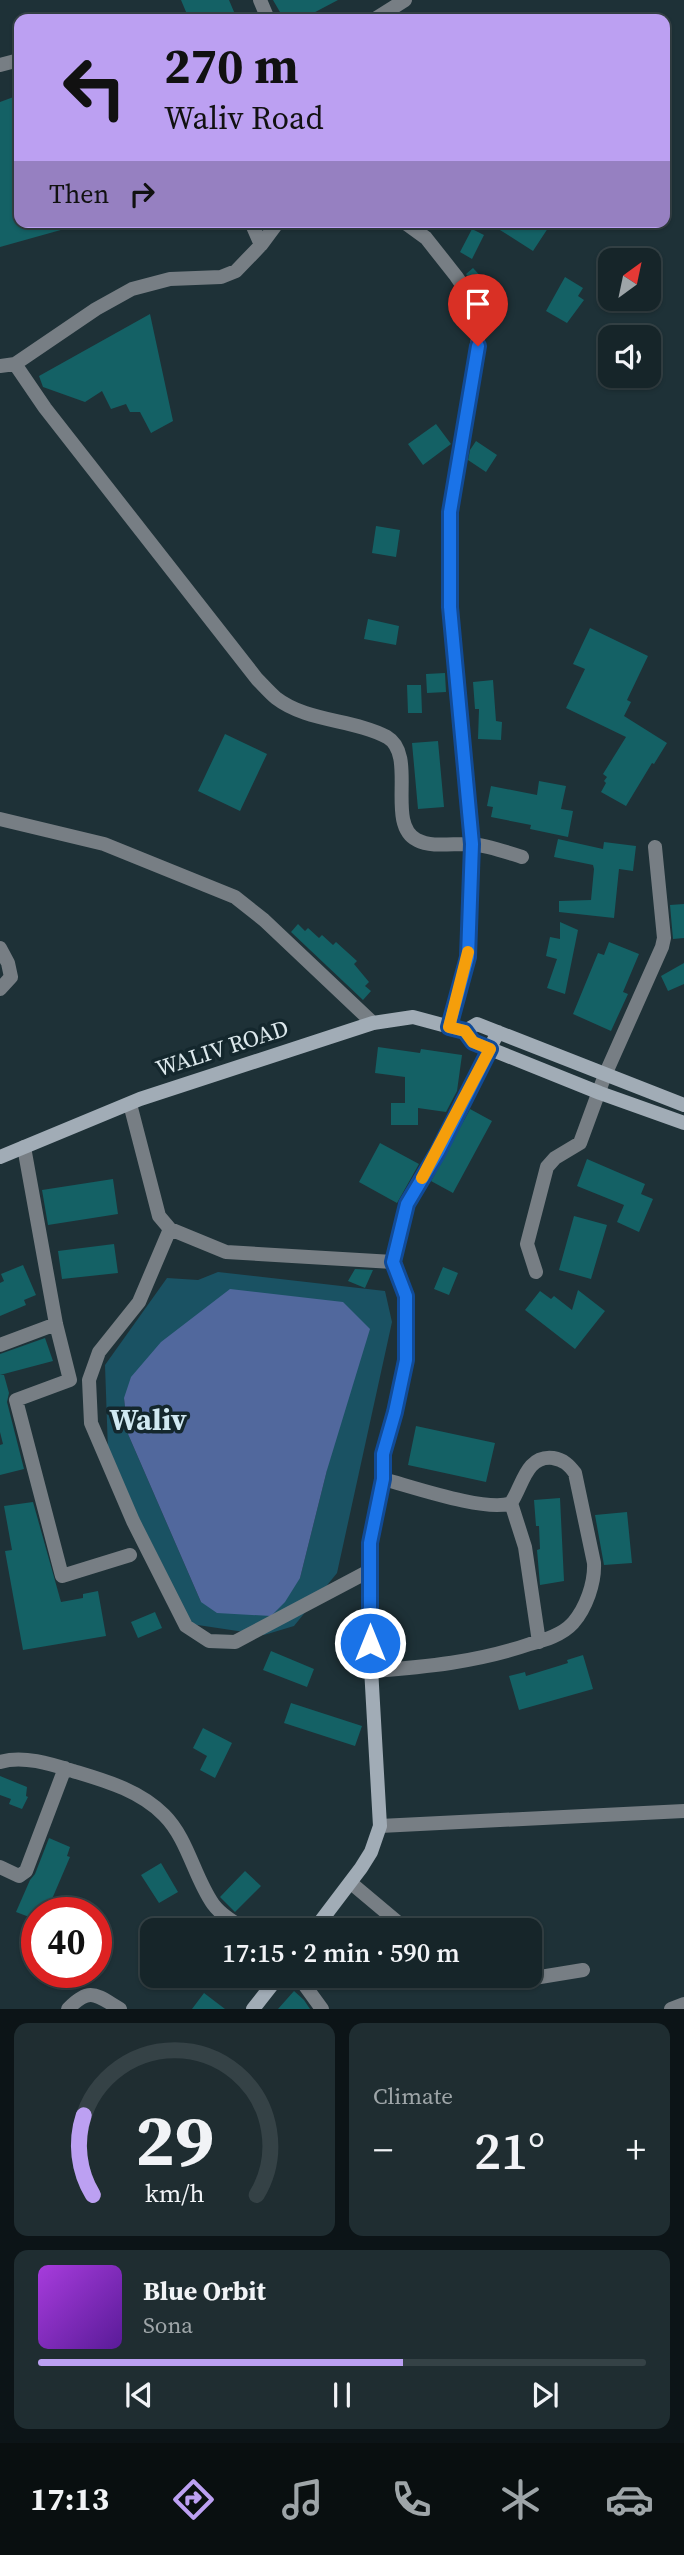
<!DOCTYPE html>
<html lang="en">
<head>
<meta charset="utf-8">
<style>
	:root { --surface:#162529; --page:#1f2d31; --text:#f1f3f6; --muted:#9ea5a8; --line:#354246; --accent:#bca0f2 }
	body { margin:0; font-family:"Source Serif 4",serif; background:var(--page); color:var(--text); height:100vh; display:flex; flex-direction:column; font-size:26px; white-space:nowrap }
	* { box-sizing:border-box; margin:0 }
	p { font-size:23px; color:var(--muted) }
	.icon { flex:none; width:38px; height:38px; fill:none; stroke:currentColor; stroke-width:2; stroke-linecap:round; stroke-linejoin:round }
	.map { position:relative; height:2009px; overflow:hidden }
	.sheet { display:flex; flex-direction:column; gap:14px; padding:14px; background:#0c1417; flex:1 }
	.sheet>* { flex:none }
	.banner { position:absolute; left:14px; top:14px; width:656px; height:214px; border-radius:14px; box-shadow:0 2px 5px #0004,0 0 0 2px var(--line); background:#bca0f2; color:#111; overflow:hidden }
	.needle { width:46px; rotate:33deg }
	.tools { position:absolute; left:598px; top:248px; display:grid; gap:14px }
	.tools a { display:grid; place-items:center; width:63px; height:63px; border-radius:14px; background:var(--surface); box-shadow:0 2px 5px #0004,0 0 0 2px var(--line); font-size:35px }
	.speed { position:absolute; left:21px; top:1897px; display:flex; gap:14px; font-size:35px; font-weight:700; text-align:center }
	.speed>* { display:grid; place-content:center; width:91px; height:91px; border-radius:50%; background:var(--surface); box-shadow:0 2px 5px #0004,0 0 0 2px var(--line); line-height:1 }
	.speed .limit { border:10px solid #d22; background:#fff; color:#111 }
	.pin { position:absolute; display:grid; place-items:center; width:60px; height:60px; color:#fff; margin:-72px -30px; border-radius:50% 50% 50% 0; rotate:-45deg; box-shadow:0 0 7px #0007 }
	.pin .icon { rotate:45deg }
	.me { position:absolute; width:77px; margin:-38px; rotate:0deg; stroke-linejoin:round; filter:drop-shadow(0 0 5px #0008) }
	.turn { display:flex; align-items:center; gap:24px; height:147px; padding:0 35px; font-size:32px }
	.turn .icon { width:91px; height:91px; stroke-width:2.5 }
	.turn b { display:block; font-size:49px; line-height:60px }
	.then { display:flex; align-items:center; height:66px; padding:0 35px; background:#0003; gap:14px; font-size:26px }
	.big { font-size:52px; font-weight:600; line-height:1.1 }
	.sheet .widget { flex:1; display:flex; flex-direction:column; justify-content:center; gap:10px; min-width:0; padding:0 24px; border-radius:14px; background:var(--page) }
	.sheet .dial { align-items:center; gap:0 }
	.dial svg { height:182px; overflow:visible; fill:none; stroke:var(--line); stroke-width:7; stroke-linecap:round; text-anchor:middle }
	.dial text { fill:var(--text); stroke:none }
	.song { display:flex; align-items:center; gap:21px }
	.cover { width:84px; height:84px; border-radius:10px; background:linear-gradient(135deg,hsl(280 70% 55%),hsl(270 70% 35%)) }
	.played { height:7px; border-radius:4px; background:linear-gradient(90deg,var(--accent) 60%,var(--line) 60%) }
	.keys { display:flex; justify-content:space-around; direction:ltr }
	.heat { display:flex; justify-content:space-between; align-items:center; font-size:38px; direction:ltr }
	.sheet .tiles { flex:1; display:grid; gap:14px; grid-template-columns:1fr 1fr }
	.widget:last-child { grid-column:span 2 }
	.trip { position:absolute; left:140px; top:1918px; width:402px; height:70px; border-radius:14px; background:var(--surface); box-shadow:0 2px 5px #0004,0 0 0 2px var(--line); font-weight:600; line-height:70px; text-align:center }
	.tab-bar { display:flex; height:112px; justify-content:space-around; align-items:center; background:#090f10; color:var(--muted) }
	.tab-bar .icon { width:49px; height:49px }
	.tab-bar .on { color:var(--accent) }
	.tab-bar b { font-size:32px; color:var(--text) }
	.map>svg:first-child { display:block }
</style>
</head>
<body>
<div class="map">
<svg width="684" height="2009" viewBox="0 0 684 2009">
	<rect width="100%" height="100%" fill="#1e3137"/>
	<path fill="#1a5263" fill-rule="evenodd" d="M 218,1272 L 385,1291 L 392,1322 L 337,1573 L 294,1626 L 264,1635 L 191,1624 L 153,1556 L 108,1451 L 105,1365 L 167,1278 L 198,1280 ZM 124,1398 L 327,1470 L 300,1578 L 201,1602 L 128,1434 Z"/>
	<path fill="#51689d" d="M 230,1289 L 343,1302 L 370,1329 L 327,1470 L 300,1578 L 285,1602 L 271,1616 L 217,1613 L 201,1602 L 128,1434 L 124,1398 L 131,1377 L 161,1342 Z"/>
	<path fill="#146165" d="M 181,0 L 229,0 L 237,19 L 189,19 Z
		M 273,0 L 338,0 L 302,19 L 284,19 Z
		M 19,95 L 19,222 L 74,222 L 75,226 L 0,247 L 0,102 Z
		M 505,222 L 552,222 L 533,251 L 500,230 Z
		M 472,229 L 484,235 L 472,259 L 460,252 Z
		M 473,268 L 500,297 L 489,307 L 466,274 Z
		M 565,277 L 583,288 L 578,296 L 584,300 L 567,323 L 546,311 Z
		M 150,314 L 173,421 L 151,433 L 140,412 L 130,412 L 126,404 L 111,409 L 102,391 L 85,402 L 43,387 L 39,376 Z
		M 436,424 L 451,444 L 423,465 L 408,444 Z
		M 476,441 L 497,455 L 486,472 L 468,460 L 470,450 Z
		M 376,526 L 400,530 L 396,557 L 372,553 Z
		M 368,619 L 399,626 L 396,645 L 364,639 Z
		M 590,628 L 648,656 L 627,700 L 631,702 L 624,716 L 667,743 L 654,764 L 652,763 L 626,806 L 601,792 L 606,783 L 604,781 L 607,777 L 603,774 L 626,737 L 566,708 L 585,669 L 573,664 Z
		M 445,673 L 446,692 L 427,693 L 426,674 Z
		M 493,680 L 496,721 L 502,722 L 501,740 L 478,739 L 479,709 L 475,709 L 473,682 Z
		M 407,685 L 421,685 L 422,713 L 408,713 Z
		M 225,734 L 267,754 L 240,811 L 198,791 Z
		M 438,741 L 444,807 L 418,809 L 412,743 Z
		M 539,781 L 566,786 L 561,809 L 573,811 L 568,837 L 530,829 L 531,825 L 491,817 L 493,807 L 487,806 L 491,786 L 537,795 Z
		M 558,839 L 603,849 L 604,842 L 636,846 L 633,871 L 619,869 L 614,918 L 559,912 L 559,901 L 591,900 L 594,869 L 593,865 L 554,857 Z
		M 684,904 L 684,938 L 673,939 L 670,905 Z
		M 560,922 L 578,930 L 565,994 L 547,988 L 557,959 L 546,956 L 550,937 L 560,939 Z
		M 298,924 L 305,931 L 308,928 L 319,938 L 322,935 L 333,945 L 336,942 L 357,961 L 354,964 L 369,982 L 365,986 L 371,991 L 363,1000 L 291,932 Z
		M 609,942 L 639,954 L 623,992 L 628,994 L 611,1031 L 573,1014 L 598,953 L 604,955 Z
		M 684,963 L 684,984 L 668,991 L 661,976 Z
		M 378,1047 L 420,1053 L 421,1049 L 462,1055 L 457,1091 L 446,1112 L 418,1108 L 418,1125 L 391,1125 L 391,1103 L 405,1103 L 405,1077 L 375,1073 Z
		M 470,1109 L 492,1121 L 453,1193 L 431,1181 Z
		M 380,1143 L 419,1164 L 397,1203 L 359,1182 Z
		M 587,1159 L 645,1184 L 641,1194 L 653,1199 L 639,1232 L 617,1222 L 624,1205 L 577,1186 Z
		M 113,1179 L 118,1214 L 48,1225 L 42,1190 Z
		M 574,1216 L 607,1225 L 591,1279 L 559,1270 Z
		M 114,1244 L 118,1273 L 62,1279 L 58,1251 Z
		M 23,1265 L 36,1295 L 24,1300 L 26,1305 L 0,1316 L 0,1283 L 4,1281 L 1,1274 Z
		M 443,1267 L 458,1273 L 449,1295 L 434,1289 Z
		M 355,1269 L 373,1270 L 365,1288 L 348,1281 Z
		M 578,1290 L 605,1311 L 575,1349 L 525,1310 L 540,1291 L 551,1299 L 554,1296 L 572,1310 Z
		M 45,1338 L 53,1361 L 0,1375 L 0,1354 Z
		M 0,1375 L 4,1375 L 9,1393 L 7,1402 L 24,1469 L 0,1475 L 0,1445 L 3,1444 L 0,1432 Z
		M 416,1426 L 495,1443 L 486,1482 L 408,1465 Z
		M 560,1498 L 564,1581 L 540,1585 L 537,1550 L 540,1549 L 539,1526 L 536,1526 L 534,1500 Z
		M 33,1502 L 61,1602 L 83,1598 L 83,1594 L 98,1591 L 106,1636 L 23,1650 L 5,1551 L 12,1550 L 4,1506 Z
		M 627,1512 L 632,1563 L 604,1565 L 595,1515 Z
		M 155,1612 L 162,1628 L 138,1638 L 131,1622 Z
		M 271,1651 L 314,1669 L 307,1687 L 263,1670 Z
		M 583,1655 L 593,1689 L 519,1710 L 509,1676 L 525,1672 L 526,1676 L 568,1663 L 567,1660 Z
		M 291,1703 L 362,1726 L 355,1746 L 284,1723 Z
		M 203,1728 L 232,1743 L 215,1778 L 200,1770 L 207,1756 L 193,1748 Z
		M 0,1776 L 27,1787 L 26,1796 L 28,1797 L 22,1809 L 9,1804 L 11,1799 L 0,1795 Z
		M 49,1838 L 70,1847 L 67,1856 L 70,1857 L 46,1913 L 37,1913 L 37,1920 L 16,1912 L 30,1880 L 35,1874 Z
		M 161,1863 L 178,1892 L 159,1903 L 141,1875 Z
		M 245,1871 L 261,1886 L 235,1912 L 220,1897 Z
		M 294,1991 L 304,2000 L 310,2009 L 278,2009 Z
		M 204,1993 L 225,2009 L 192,2009 Z"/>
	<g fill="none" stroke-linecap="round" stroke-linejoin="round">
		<path stroke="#777e84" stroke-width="14" d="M 260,0 L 268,19
			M 375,19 L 405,0
			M 0,65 L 19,60
			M 251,222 L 261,245
			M 404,222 L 426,238 L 456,276 L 482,314 L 450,512 L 450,607 L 472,844 L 468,957 L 449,1027
			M 15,364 L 45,408 L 257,679 C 263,685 269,692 276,698 C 307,722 353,719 387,737 C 418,755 385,824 417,840 C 432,848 454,843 470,844 C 487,845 506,852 522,857
			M 0,366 L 15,364 L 96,309 L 132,289 L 170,279 L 221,277 L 236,271 L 261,245 L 278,222
			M 0,819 L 104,844 L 235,897 L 264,920 L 373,1023
			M 0,948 L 8,963 L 11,977 L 0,989
			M 130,1104 L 159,1216 L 170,1229 L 226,1252 L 393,1262
			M 24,1147 L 56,1324 L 70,1380 L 16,1400 L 62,1576 L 130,1555
			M 170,1229 L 139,1302 L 99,1352 L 89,1380 L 91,1423 L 133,1521 L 186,1626 L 209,1641 L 235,1642 L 371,1570
			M 536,1272 L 527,1244 L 547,1167 L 555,1158 L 580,1143 L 605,1075 L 662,947 L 664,938 L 655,847
			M 0,1345 L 56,1324
			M 511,1503 L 525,1547 L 539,1642
			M 371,1671 C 426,1667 478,1662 530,1644 C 545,1640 562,1635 573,1623 C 586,1608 595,1583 594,1563 L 575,1473 C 569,1465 564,1460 553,1458 C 526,1455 523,1485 511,1503 C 488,1513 410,1486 383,1479
			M 0,1762 C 23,1755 51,1764 73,1771 C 106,1781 139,1790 164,1815 C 188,1839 194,1877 213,1904 C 221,1915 235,1923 247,1930
			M 380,1826 L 684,1811
			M 0,1867 L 19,1876 L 26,1871 L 65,1768
			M 351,1883 L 407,1930
			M 298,1976 L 322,2009
			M 488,1976 L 528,1979 L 583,1970
			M 68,2009 C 90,1986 96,1995 120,2009
			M 671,2009 L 684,2004"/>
		<path stroke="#a1acb6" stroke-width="14" d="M 465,1031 L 477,1024 L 684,1105
			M 0,1157 L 140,1099 L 373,1023 L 413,1017 L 465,1031 L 473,1042 L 600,1093 L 684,1123
			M 314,1930 L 361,1868 L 371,1852 L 380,1826 L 371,1668 L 370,1543 L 383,1479 L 383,1454 L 395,1412 L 406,1360 L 406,1296 L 393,1262 L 407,1204 L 437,1152 L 498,1032
			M 253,2009 L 279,1976"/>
	</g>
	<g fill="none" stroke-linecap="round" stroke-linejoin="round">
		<g stroke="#114b97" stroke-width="18">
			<path id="route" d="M 370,1643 L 370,1543 L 383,1479 L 383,1454 L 395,1412 L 406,1360 L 406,1296 L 393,1262 L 407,1204 L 438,1152 L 490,1049 L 473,1042 L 465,1031 L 449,1027 L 468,957 L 472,844 L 450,607 L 450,512 L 478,346"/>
		</g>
		<use href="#route" stroke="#1a73e8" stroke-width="12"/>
		<path stroke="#f59e0b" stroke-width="12" d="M 422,1178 L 490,1049 L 473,1042 L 465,1031 L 449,1027 L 468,952"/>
	</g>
	<g text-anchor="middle" stroke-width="7" stroke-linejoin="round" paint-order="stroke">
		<g font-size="23" fill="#dce8ec" stroke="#14272d">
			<text transform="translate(222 1048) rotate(-18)" y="8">WALIV ROAD</text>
		</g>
		<g font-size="30" font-weight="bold" fill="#d1e9f2" stroke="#14272d">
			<text x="148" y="1430">Waliv</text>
		</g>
	</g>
</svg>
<div class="tools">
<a><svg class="needle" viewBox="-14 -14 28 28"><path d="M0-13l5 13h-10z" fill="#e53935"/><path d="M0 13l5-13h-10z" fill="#9ea5a8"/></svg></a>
<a><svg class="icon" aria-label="sound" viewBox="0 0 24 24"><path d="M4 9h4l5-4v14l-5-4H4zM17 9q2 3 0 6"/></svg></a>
</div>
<div class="speed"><div class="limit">40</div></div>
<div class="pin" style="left:478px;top:346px;background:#d93025"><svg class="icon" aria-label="arrive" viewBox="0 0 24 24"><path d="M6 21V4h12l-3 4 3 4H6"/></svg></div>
<svg class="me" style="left:370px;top:1643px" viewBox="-20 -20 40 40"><circle r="17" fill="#1a73e8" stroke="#fff" stroke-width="3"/><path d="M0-11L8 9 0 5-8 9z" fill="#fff"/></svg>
<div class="trip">17:15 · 2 min · 590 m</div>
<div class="banner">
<div class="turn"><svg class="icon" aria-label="left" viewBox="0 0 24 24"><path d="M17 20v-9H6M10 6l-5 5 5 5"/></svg><div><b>270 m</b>Waliv Road</div></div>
<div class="then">Then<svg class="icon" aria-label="right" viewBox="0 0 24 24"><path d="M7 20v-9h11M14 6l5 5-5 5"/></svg></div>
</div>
</div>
<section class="sheet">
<div class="tiles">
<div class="widget dial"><svg viewBox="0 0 100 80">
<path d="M14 69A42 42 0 1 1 86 69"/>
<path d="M14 69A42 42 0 0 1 10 34" stroke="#bca0f2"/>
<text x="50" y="56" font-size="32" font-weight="700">29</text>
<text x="50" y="72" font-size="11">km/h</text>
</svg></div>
<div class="widget"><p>Climate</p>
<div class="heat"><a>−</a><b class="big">21°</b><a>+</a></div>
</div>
<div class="widget">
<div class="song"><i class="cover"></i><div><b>Blue Orbit</b><p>Sona</p></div></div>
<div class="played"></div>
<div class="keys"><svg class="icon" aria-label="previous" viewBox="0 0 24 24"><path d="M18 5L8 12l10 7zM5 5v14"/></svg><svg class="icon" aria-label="pause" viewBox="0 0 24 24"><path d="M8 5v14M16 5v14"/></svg><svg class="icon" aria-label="next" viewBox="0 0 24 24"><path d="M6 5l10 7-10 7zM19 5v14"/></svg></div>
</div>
</div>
</section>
<nav class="tab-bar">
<b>17:13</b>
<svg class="icon on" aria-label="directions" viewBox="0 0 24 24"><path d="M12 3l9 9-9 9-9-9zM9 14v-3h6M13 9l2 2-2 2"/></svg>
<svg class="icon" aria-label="music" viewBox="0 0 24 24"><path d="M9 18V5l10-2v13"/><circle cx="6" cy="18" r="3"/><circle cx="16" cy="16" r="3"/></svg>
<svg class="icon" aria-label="phone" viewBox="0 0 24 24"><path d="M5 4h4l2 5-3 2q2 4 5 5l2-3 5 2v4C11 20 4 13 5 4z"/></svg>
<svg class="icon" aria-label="climate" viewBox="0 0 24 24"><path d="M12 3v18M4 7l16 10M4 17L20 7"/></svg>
<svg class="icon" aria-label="car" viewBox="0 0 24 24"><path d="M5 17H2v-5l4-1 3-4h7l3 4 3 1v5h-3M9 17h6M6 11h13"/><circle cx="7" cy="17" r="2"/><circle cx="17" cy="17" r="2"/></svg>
</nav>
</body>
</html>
